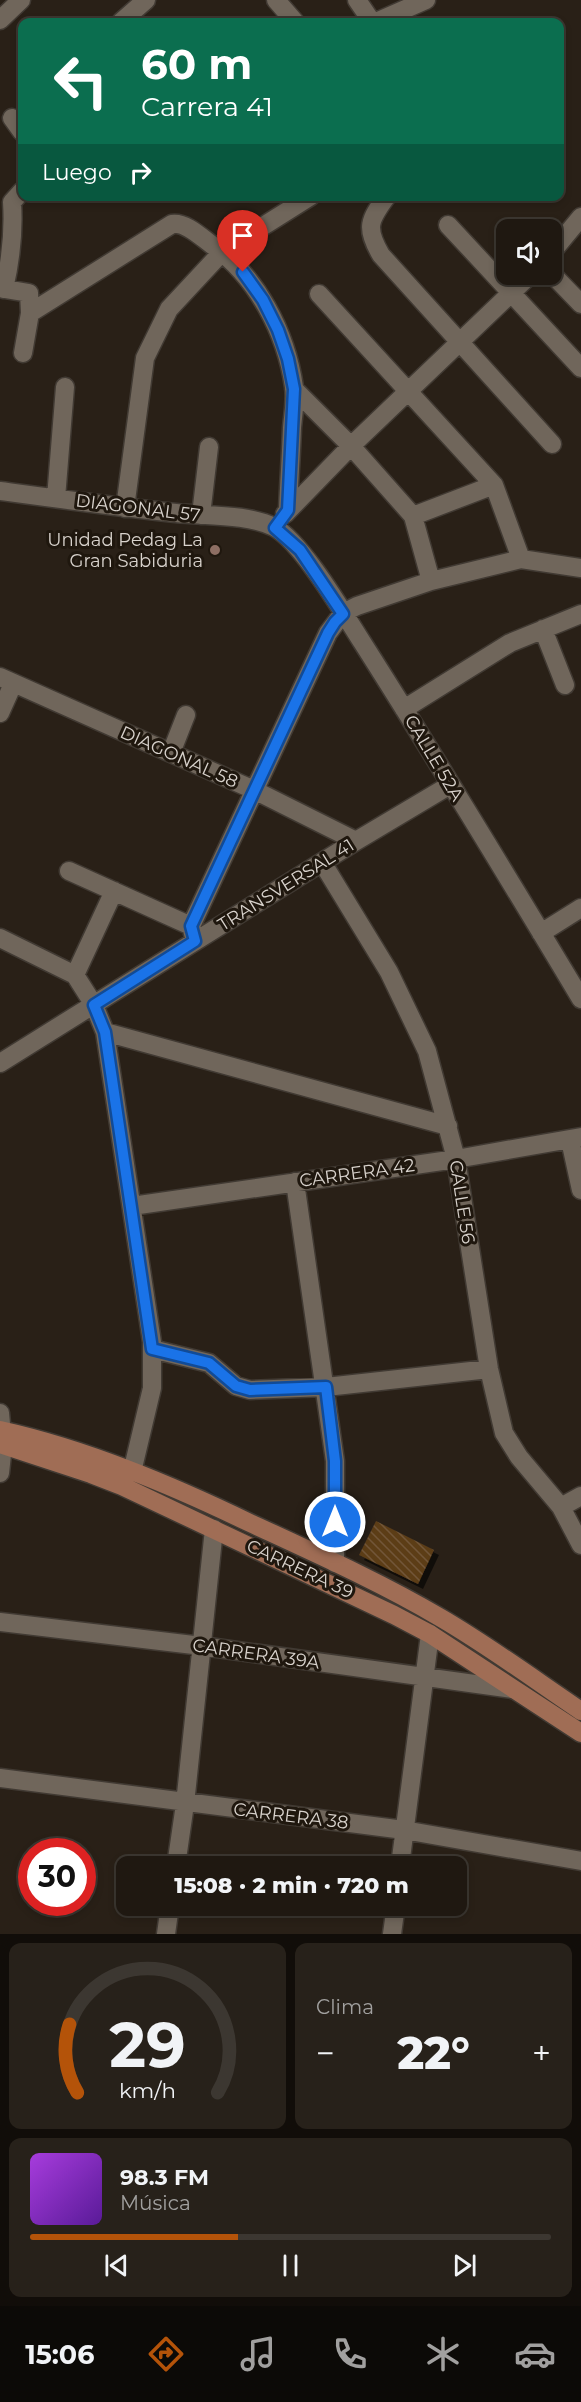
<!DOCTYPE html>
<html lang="es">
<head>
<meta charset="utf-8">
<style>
	:root { --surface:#1f1811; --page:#27211a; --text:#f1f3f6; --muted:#a1a09f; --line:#3c3731; --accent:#b45309 }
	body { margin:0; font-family:Montserrat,sans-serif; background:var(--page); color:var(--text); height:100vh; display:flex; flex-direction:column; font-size:22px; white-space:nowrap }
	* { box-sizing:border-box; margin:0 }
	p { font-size:20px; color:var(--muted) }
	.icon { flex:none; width:33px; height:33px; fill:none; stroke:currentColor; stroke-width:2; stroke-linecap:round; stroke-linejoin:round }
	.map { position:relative; height:1934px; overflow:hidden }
	.details { display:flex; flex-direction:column; gap:9px; padding:9px; background:#110d09; flex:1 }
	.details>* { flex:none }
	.top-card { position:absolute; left:18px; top:18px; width:546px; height:183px; border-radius:12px; box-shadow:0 3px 9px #0003,0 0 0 2px var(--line); background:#0b6e4f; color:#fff; overflow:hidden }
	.controls { position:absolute; left:496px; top:219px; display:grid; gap:12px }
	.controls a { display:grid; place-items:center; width:66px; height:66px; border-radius:12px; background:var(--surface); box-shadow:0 3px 9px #0003,0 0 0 2px var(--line); font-size:30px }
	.speed { position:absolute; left:18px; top:1838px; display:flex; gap:12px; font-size:30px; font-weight:700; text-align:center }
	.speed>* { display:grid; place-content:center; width:78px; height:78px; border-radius:50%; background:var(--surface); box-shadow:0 3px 9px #0003,0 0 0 2px var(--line); line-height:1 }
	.speed .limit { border:9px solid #d22; background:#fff; color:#111 }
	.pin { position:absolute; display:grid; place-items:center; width:51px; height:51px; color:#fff; margin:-62px -26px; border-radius:50% 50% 50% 0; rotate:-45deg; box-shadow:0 0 6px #0007 }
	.pin .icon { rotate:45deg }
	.me { position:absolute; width:66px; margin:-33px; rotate:0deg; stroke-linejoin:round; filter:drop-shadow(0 0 4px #0008) }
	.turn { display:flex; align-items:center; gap:21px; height:126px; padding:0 24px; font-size:27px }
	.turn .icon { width:78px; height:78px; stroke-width:2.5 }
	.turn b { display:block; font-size:42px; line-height:51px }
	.then { display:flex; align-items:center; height:57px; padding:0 24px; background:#0003; gap:12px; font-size:22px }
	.big { font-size:45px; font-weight:800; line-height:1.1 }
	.details .card { flex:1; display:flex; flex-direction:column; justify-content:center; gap:9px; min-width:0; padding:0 21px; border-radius:12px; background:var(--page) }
	.details .dial { align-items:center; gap:0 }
	.dial svg { height:156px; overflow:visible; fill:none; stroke:var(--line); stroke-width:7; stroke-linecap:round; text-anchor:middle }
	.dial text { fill:var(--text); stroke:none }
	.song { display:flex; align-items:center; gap:18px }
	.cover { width:72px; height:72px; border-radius:9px; background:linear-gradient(135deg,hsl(280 70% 55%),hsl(270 70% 35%)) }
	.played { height:6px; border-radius:3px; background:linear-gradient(90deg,var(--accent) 40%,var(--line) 40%) }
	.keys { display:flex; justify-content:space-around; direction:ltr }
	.heat { display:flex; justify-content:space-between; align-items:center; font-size:33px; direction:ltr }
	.details .tiles { flex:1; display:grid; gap:9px; grid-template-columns:1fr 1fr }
	.card:last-child { grid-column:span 2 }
	.trip { position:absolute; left:116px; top:1856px; width:351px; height:60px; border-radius:12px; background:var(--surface); box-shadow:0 3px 9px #0003,0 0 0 2px var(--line); font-weight:800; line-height:60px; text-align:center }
	.tab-bar { display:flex; height:96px; justify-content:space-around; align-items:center; background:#0c0a07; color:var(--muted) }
	.tab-bar .icon { width:42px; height:42px }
	.tab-bar .selected { color:var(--accent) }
	.tab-bar b { font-size:27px; color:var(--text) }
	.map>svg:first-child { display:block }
</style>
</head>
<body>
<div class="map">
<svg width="581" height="1934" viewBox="0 0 581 1934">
	<defs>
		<pattern id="building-back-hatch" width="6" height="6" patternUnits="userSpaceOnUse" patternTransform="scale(1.5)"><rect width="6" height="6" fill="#5b3c17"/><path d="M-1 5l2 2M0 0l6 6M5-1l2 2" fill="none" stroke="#725738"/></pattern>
		<filter id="shadow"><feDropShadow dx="5" dy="5" stdDeviation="0" flood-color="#0009"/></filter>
	</defs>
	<rect width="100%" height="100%" fill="#292017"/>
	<path fill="url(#building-back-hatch)" filter="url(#shadow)" d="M 376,1521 L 434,1550 L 418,1584 L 359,1555 Z"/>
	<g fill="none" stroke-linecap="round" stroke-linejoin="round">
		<g stroke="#413a33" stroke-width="21">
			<path id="minor" d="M 276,0 L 295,22
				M 357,0 L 372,22
				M 0,20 L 21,0
				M 121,22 L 146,0
				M 376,22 L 426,0
				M 12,118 L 22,132
				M 387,196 C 369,220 365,228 381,255 L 552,444
				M 448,225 L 581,368
				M 552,252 L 581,217
				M 552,274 L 581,304
				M 0,288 L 29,293 L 30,313 L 23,353
				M 4,289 C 11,259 14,232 12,202 L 22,191
				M 319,294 L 494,485 L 521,559
				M 30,313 L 172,224 C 186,222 201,237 212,245 C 257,277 286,332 294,387 C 296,400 293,415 292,428 C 291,456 289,483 288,510
				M 294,389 L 351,446 L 413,516 L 431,581
				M 0,491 C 59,499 117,507 176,513 C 205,516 249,514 274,527 C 302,542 344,614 362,642 C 437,760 509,879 581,999
				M 56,498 L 65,387
				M 125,508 L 145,358 L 169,309 L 222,252 L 311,196
				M 285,514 L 351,446 L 531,274
				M 201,515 L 209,447
				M 413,516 L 494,485
				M 543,629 L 565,685
				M 0,677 L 254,790 L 356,841
				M 404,709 L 510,643 L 581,614
				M 0,713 L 13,684
				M 171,753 L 186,715
				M 322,862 L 389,972 L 427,1051 L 456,1159 L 489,1369 L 504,1433 L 519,1457 L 561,1507 L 581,1545
				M 69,871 L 191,926
				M 541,933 L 581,908
				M 0,938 L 75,975 L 94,1005 L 105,1032 L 152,1342 L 152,1388 L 132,1472
				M 195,941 L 191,926 L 328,633 L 343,613 L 357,606 L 431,581 L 521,559 L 581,568
				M 75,975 L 114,891
				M 105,1032 L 448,1126
				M 0,1063 L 356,841 L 450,785
				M 570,1140 L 581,1190
				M 295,1182 L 335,1461 L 335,1563
				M 132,1206 L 456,1159 L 581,1137
				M 152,1349 L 209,1363 L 236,1386 L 250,1390 L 326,1387 L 489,1369
				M 0,1413 L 3,1445 L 0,1473
				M 561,1507 L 581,1496
				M 0,1622 L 202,1646 L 512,1689
				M 0,1778 L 404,1830 L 581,1861
				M 176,1866 L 185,1804 L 214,1529
				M 400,1866 L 430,1634
				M 166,1934 L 170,1905
				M 392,1934 L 396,1905"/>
		</g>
		<g stroke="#413a33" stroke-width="21">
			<path id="major" d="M 0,1430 C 86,1449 171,1485 250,1523 C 315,1553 380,1582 441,1618 C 489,1646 535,1680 581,1711
				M 0,1444 L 91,1474 L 122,1486 L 394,1615 L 430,1634 L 581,1733"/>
		</g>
		<use href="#minor" stroke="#70665b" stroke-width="18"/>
		<use href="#major" stroke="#a06d55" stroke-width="18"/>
	</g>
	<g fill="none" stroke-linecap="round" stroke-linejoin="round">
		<g stroke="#114b97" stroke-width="15">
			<path id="route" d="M 243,272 L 263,300 L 278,330 L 288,359 L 294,389 L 288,510 L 275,528 L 300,550 L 343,614 L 335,622 L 328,633 L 191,926 L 195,941 L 94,1005 L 105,1032 L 152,1349 L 209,1363 L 236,1386 L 250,1390 L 326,1387 L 335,1461 L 335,1522"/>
		</g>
		<use href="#route" stroke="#1a73e8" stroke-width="10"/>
	</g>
	<circle fill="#8d6e63" stroke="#1f170e" stroke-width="2" cx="215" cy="550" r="6"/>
	<g text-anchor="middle" stroke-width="6" stroke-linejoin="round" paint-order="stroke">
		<g font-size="18" fill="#d8d2cc" stroke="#1f170e">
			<text transform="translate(138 508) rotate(7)" y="6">DIAGONAL 57</text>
			<text transform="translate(179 757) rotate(24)" y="6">DIAGONAL 58</text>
			<text transform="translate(434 758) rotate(59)" y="6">CALLE 52A</text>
			<text transform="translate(286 885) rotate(-32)" y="6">TRANSVERSAL 41</text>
			<text transform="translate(357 1173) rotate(-8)" y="6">CARRERA 42</text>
			<text transform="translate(462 1202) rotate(81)" y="6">CALLE 56</text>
			<text transform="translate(300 1569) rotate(25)" y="6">CARRERA 39</text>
			<text transform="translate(256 1654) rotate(8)" y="6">CARRERA 39A</text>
			<text transform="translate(291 1816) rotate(7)" y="6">CARRERA 38</text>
		</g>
		<g font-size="18" fill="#d8d2cc" stroke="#1f170e" text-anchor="end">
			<text x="203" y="546">Unidad Pedag La<tspan x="203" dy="21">Gran Sabiduria</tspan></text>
		</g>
	</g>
</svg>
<div class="controls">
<a><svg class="icon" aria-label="sound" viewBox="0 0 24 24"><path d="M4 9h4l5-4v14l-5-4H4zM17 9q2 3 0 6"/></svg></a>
</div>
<div class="speed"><div class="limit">30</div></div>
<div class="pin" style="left:243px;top:272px;background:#d93025"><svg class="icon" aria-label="arrive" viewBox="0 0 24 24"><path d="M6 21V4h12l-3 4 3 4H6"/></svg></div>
<svg class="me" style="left:335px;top:1522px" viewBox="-20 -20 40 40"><circle r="17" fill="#1a73e8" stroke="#fff" stroke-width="3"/><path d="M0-11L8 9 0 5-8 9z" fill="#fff"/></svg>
<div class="trip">15:08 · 2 min · 720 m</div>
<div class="top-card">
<div class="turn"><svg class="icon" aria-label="left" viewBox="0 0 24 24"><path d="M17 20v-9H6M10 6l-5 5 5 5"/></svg><div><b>60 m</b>Carrera 41</div></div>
<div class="then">Luego<svg class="icon" aria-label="right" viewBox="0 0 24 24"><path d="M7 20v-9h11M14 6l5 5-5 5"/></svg></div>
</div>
</div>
<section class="details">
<div class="tiles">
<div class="card dial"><svg viewBox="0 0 100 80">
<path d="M14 69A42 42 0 1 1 86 69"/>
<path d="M14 69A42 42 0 0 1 10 34" stroke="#b45309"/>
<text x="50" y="56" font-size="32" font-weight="700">29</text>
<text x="50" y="72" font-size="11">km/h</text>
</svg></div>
<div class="card"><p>Clima</p>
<div class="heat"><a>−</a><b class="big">22°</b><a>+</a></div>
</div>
<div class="card">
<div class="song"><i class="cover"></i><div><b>98.3 FM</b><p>Música</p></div></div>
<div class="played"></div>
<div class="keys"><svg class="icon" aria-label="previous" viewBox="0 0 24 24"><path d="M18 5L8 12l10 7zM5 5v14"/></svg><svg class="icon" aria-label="pause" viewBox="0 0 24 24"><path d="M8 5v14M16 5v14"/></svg><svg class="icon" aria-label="next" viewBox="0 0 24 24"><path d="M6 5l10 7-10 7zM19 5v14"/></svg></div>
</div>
</div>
</section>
<nav class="tab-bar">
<b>15:06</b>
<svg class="icon selected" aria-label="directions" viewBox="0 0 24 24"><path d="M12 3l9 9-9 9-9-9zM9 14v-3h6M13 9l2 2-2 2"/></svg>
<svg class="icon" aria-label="music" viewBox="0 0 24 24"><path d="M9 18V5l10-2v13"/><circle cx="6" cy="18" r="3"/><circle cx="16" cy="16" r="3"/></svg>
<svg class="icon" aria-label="phone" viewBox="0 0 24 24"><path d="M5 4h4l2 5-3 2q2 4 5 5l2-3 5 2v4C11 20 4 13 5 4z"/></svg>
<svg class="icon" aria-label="climate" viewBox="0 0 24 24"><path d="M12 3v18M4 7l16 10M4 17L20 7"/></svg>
<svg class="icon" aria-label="car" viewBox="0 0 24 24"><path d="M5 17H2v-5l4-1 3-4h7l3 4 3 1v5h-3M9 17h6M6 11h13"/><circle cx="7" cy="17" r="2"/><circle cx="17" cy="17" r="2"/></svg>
</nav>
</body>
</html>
